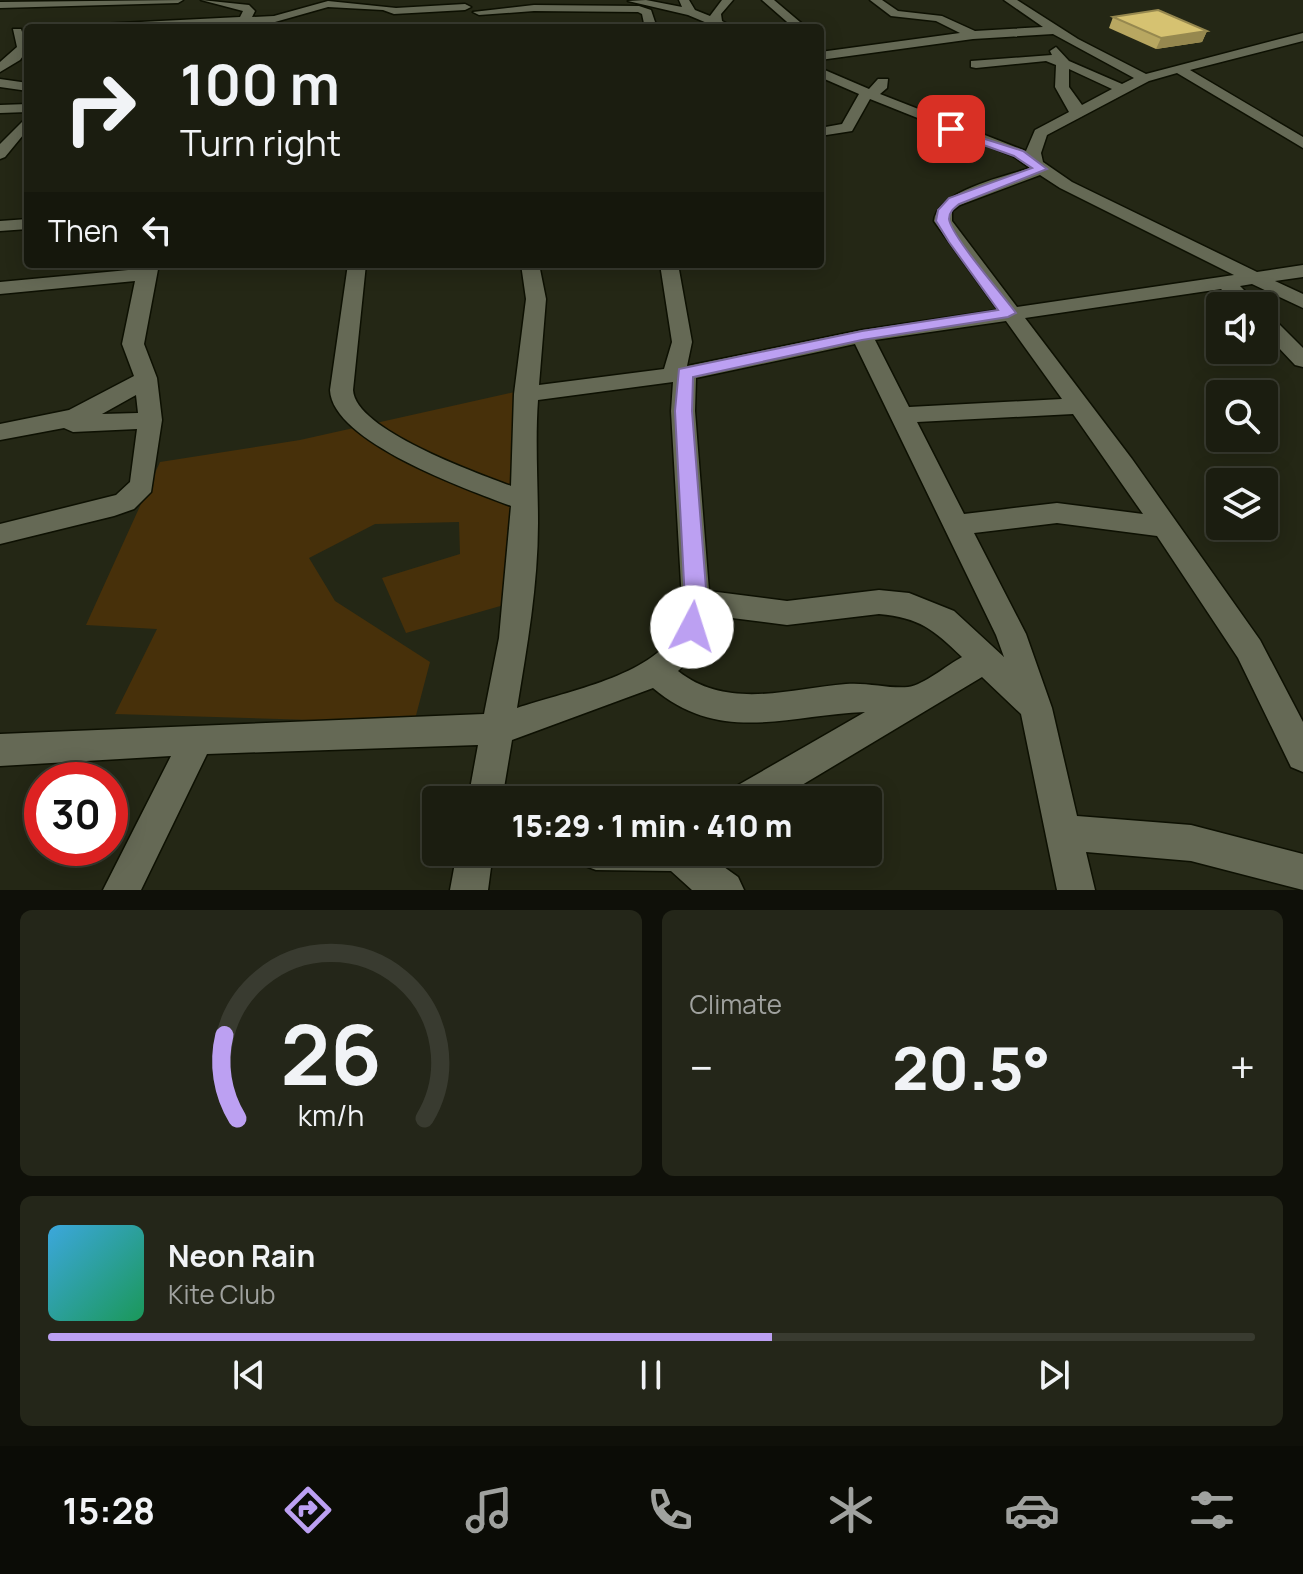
<!DOCTYPE html>
<html lang="en">
<head>
<meta charset="utf-8">
<style>
	:root { --surface:#1b1d10; --page:#242619; --text:#f1f3f6; --muted:#a0a29f; --line:#393b30; --accent:#bca0f2 }
	body { margin:0; font-family:Manrope,sans-serif; background:var(--page); color:var(--text); height:100vh; display:flex; flex-direction:column; font-size:30px; white-space:nowrap }
	* { box-sizing:border-box; margin:0 }
	p { font-size:26px; color:var(--muted) }
	.icon { flex:none; width:44px; height:44px; fill:none; stroke:currentColor; stroke-width:2; stroke-linecap:round; stroke-linejoin:round }
	.map { position:relative; height:890px; overflow:hidden }
	.details { display:flex; flex-direction:column; gap:20px; padding:20px; background:#0f1009; flex:1 }
	.details>* { flex:none }
	.banner { position:absolute; left:24px; top:24px; width:800px; height:244px; border-radius:8px; box-shadow:0 4px 20px #0003,0 0 0 2px var(--line); background:#1b1d10; color:var(--text); overflow:hidden }
	.tools { position:absolute; left:1206px; top:292px; display:grid; gap:16px }
	.tools a { display:grid; place-items:center; width:72px; height:72px; border-radius:8px; background:var(--surface); box-shadow:0 4px 20px #0003,0 0 0 2px var(--line); font-size:40px }
	.speed { position:absolute; left:24px; top:762px; display:flex; gap:16px; font-size:40px; font-weight:700; text-align:center }
	.speed>* { display:grid; place-content:center; width:104px; height:104px; border-radius:50%; background:var(--surface); box-shadow:0 4px 20px #0003,0 0 0 2px var(--line); line-height:1 }
	.speed .limit { border:12px solid #d22; background:#fff; color:#111 }
	.pin { position:absolute; display:grid; place-items:center; width:68px; height:68px; color:#fff; margin:-34px; border-radius:16px; box-shadow:0 4px 12px #0006 }
	.me { position:absolute; width:88px; margin:-44px; rotate:5deg; stroke-linejoin:round; filter:drop-shadow(0 0 6px #0008) }
	.turn { display:flex; align-items:center; gap:28px; height:168px; padding:0 24px; font-size:36px }
	.turn .icon { width:104px; height:104px; stroke-width:2.5 }
	.turn b { display:block; font-size:56px; line-height:68px }
	.then { display:flex; align-items:center; height:76px; padding:0 24px; background:#0003; gap:16px; font-size:30px }
	.big { font-size:60px; font-weight:800; line-height:1.1 }
	.details .tile { flex:1; display:flex; flex-direction:column; justify-content:center; gap:12px; min-width:0; padding:0 28px; border-radius:12px; background:var(--page) }
	.details .dial { align-items:center; gap:0 }
	.dial svg { height:208px; overflow:visible; fill:none; stroke:var(--line); stroke-width:7; stroke-linecap:round; text-anchor:middle }
	.dial text { fill:var(--text); stroke:none }
	.song { display:flex; align-items:center; gap:24px }
	.cover { width:96px; height:96px; border-radius:12px; background:linear-gradient(135deg,hsl(200 70% 55%),hsl(150 70% 35%)) }
	.played { height:8px; border-radius:4px; background:linear-gradient(90deg,var(--accent) 60%,var(--line) 60%) }
	.keys { display:flex; justify-content:space-around; direction:ltr }
	.heat { display:flex; justify-content:space-between; align-items:center; font-size:44px; direction:ltr }
	.details .tiles { flex:1; display:grid; gap:20px; grid-template-columns:1fr 1fr }
	.tile:last-child { grid-column:span 2 }
	.trip { position:absolute; left:422px; top:786px; width:460px; height:80px; border-radius:8px; background:var(--surface); box-shadow:0 4px 20px #0003,0 0 0 2px var(--line); font-weight:800; line-height:80px; text-align:center }
	.menu { display:flex; height:128px; justify-content:space-around; align-items:center; background:#0b0c06; color:var(--muted) }
	.menu .icon { width:56px; height:56px }
	.menu .on { color:var(--accent) }
	.menu b { font-size:36px; color:var(--text) }
	.map>svg:first-child { display:block }
</style>
</head>
<body>
<div class="map">
<svg width="1303" height="890" viewBox="0 0 1303 890">
	<rect width="100%" height="100%" fill="#242715"/>
	<path fill="#47300a" d="M 515,392 L 525,599 L 406,633 L 382,578 L 460,554 L 459,522 L 375,524 L 309,558 L 335,601 L 430,662 L 414,723 L 115,714 L 157,629 L 86,625 L 160,462 L 300,440 Z"/>
	<g fill="none" stroke-linecap="round" stroke-linejoin="round">
		<g stroke="#0d1002" stroke-width="3">
			<path id="street" d="M 183,0 L 178,3 L 0,8 L 0,2 Z
				M 201,0 L 249,5 L 255,11 L 252,17 L 274,16 L 328,1 L 396,8 L 465,4 L 471,7 L 465,10 L 394,14 L 383,10 L 328,7 L 275,22 L 95,28 L 101,24 L 240,17 L 243,11 Z
				M 646,0 L 682,7 L 679,0 L 689,0 L 695,10 L 710,16 L 722,0 L 733,0 L 721,14 L 722,21 L 735,28 L 719,28 L 688,15 L 628,1 Z
				M 762,0 L 774,0 L 807,28 L 794,28 Z
				M 870,0 L 882,0 L 898,11 L 942,16 L 975,31 L 1043,27 L 1004,0 L 1017,0 L 1078,39 L 1146,74 L 1303,33 L 1303,41 L 1190,70 L 1303,137 L 1303,148 L 1177,73 L 1149,81 L 1047,135 L 1041,153 L 1043,162 L 1072,182 L 1257,272 L 1303,265 L 1303,277 L 1275,281 L 1303,294 L 1303,308 L 1252,284 L 1240,286 L 1260,306 L 1239,306 L 1221,289 L 1025,318 L 1132,459 L 1260,640 L 1303,722 L 1303,772 L 1291,767 L 1238,658 L 1157,536 L 1057,523 L 974,533 L 1026,634 L 1052,708 L 1077,816 L 1191,825 L 1303,854 L 1303,890 L 1191,861 L 1086,852 L 1095,890 L 1057,890 L 1021,714 L 982,677 L 777,800 L 728,800 L 733,788 L 865,712 C 787,715 720,745 653,688 L 512,740 L 502,800 L 468,800 L 478,745 L 207,754 L 141,890 L 103,890 L 171,756 L 0,766 L 0,734 L 484,714 L 499,638 L 511,506 C 469,490 332,442 330,390 L 348,264 L 366,264 L 353,390 C 355,430 477,473 511,486 L 514,394 L 526,299 L 521,264 L 539,264 L 546,299 L 539,385 L 664,369 L 672,342 L 660,264 L 678,264 L 692,342 L 687,366 L 862,330 L 998,310 L 934,221 C 937,191 1003,177 1030,168 L 1013,156 L 870,99 L 852,131 L 820,136 L 820,128 L 842,124 L 859,94 L 820,77 L 820,68 L 869,89 L 878,79 L 888,79 L 887,88 L 880,94 L 1026,151 L 1035,130 L 1069,112 L 1055,87 L 1056,65 L 1046,61 L 976,68 L 971,67 L 971,61 L 1052,55 L 1050,51 L 1056,47 L 1069,61 L 1122,84 L 1134,78 L 1053,34 L 973,39 L 820,60 L 820,52 L 960,33 L 936,21 L 891,16 ZM 1069,69 L 1112,89 L 1082,105 L 1069,87 ZM 1040,175 L 1060,188 L 1234,275 L 1017,307 L 952,221 L 952,211 L 960,205 ZM 1006,321 L 1062,399 L 909,407 L 875,340 ZM 855,344 L 996,635 L 1004,657 L 954,611 L 909,593 L 879,590 L 787,601 L 709,591 L 695,411 L 696,378 ZM 673,382 L 671,411 L 682,601 C 680,613 679,626 672,637 C 646,677 561,693 517,708 C 527,647 538,585 538,523 C 538,482 535,442 538,400 ZM 1073,414 L 1143,514 L 1057,503 L 964,514 L 917,422 ZM 879,614 C 920,618 933,629 962,657 C 947,665 924,685 908,687 C 891,689 866,682 846,684 C 789,689 727,710 678,671 L 693,657 L 708,615 L 787,625 Z
				M 534,5 L 639,6 L 651,10 L 657,28 L 645,28 L 642,14 L 638,12 L 534,11 L 479,15 L 473,12 Z
				M 13,29 L 21,29 L 28,49 L 20,60 L 0,72 L 0,62 L 17,47 Z
				M 0,79 L 28,83 L 28,91 L 0,87 Z
				M 28,104 L 28,112 L 0,113 L 0,105 Z
				M 28,116 L 28,129 L 5,157 L 0,159 L 0,144 Z
				M 28,219 L 28,229 L 0,231 L 0,221 Z
				M 141,264 L 159,264 L 144,344 L 157,378 L 162,420 L 151,492 L 134,509 L 114,516 L 0,544 L 0,524 L 116,495 L 130,482 L 137,429 L 73,432 L 64,428 L 0,440 L 0,424 L 69,410 L 134,376 L 122,344 L 135,281 L 0,294 L 0,282 L 139,269 ZM 136,395 L 138,413 L 102,414 Z
				M 1264,314 L 1271,316 L 1303,348 L 1303,367 L 1295,365 L 1264,332 Z
				M 457,852 L 493,852 L 488,890 L 450,890 Z
				M 578,852 L 703,852 L 738,877 L 744,890 L 692,890 L 671,871 L 596,870 L 583,865 Z"/>
		</g>
		<use href="#street" fill="#656955" fill-rule="evenodd"/>
	</g>
	<path fill="#b8a761" d="M 1113,17 L 1207,31 L 1202,42 L 1156,49 L 1109,28 Z"/>
	<path fill="#96884f" d="M 1207,31 L 1202,42 L 1156,49 L 1161,38 Z"/>
	<path fill="#d6c271" stroke="#96884f" stroke-width="2" d="M 1158,10 L 1207,31 L 1161,38 L 1113,17 Z"/>
	<path fill="#bca0f2" stroke="#7a689d" stroke-width="2" d="M 947,127 L 1023,151 L 1047,169 L 959,204 C 954,208 949,212 949,219 C 951,236 1003,295 1016,313 L 1008,317 L 862,340 L 693,377 L 692,411 L 707,601 L 700,634 L 692,637 L 684,634 L 681,627 L 685,601 L 675,411 L 679,369 L 862,331 L 998,310 L 949,242 L 936,221 L 938,210 L 949,198 L 1032,168 L 1014,156 L 947,132 Z"/>
</svg>
<div class="tools">
<a><svg class="icon" aria-label="sound" viewBox="0 0 24 24"><path d="M4 9h4l5-4v14l-5-4H4zM17 9q2 3 0 6"/></svg></a>
<a><svg class="icon" aria-label="search" viewBox="0 0 24 24"><circle cx="10" cy="10" r="6"/><path d="M15 15l6 6"/></svg></a>
<a><svg class="icon" aria-label="layers" viewBox="0 0 24 24"><path d="M12 4l9 5-9 5-9-5zM3 14l9 5 9-5"/></svg></a>
</div>
<div class="speed"><div class="limit">30</div></div>
<div class="pin" style="left:951px;top:129px;background:#d93025"><svg class="icon" aria-label="arrive" viewBox="0 0 24 24"><path d="M6 21V4h12l-3 4 3 4H6"/></svg></div>
<svg class="me" style="left:692px;top:627px" viewBox="-20 -20 40 40"><circle r="19" fill="#fff"/><path d="M0-13L10 11 0 6-10 11z" fill="#bca0f2"/></svg>
<div class="trip">15:29 · 1 min · 410 m</div>
<div class="banner">
<div class="turn"><svg class="icon" aria-label="right" viewBox="0 0 24 24"><path d="M7 20v-9h11M14 6l5 5-5 5"/></svg><div><b>100 m</b>Turn right</div></div>
<div class="then">Then<svg class="icon" aria-label="left" viewBox="0 0 24 24"><path d="M17 20v-9H6M10 6l-5 5 5 5"/></svg></div>
</div>
</div>
<section class="details">
<div class="tiles">
<div class="tile dial"><svg viewBox="0 0 100 80">
<path d="M14 69A42 42 0 1 1 86 69"/>
<path d="M14 69A42 42 0 0 1 9 37" stroke="#bca0f2"/>
<text x="50" y="56" font-size="32" font-weight="700">26</text>
<text x="50" y="72" font-size="11">km/h</text>
</svg></div>
<div class="tile"><p>Climate</p>
<div class="heat"><a>−</a><b class="big">20.5°</b><a>+</a></div>
</div>
<div class="tile">
<div class="song"><i class="cover"></i><div><b>Neon Rain</b><p>Kite Club</p></div></div>
<div class="played"></div>
<div class="keys"><svg class="icon" aria-label="previous" viewBox="0 0 24 24"><path d="M18 5L8 12l10 7zM5 5v14"/></svg><svg class="icon" aria-label="pause" viewBox="0 0 24 24"><path d="M8 5v14M16 5v14"/></svg><svg class="icon" aria-label="next" viewBox="0 0 24 24"><path d="M6 5l10 7-10 7zM19 5v14"/></svg></div>
</div>
</div>
</section>
<nav class="menu">
<b>15:28</b>
<svg class="icon on" aria-label="directions" viewBox="0 0 24 24"><path d="M12 3l9 9-9 9-9-9zM9 14v-3h6M13 9l2 2-2 2"/></svg>
<svg class="icon" aria-label="music" viewBox="0 0 24 24"><path d="M9 18V5l10-2v13"/><circle cx="6" cy="18" r="3"/><circle cx="16" cy="16" r="3"/></svg>
<svg class="icon" aria-label="phone" viewBox="0 0 24 24"><path d="M5 4h4l2 5-3 2q2 4 5 5l2-3 5 2v4C11 20 4 13 5 4z"/></svg>
<svg class="icon" aria-label="climate" viewBox="0 0 24 24"><path d="M12 3v18M4 7l16 10M4 17L20 7"/></svg>
<svg class="icon" aria-label="car" viewBox="0 0 24 24"><path d="M5 17H2v-5l4-1 3-4h7l3 4 3 1v5h-3M9 17h6M6 11h13"/><circle cx="7" cy="17" r="2"/><circle cx="17" cy="17" r="2"/></svg>
<svg class="icon" aria-label="filters" viewBox="0 0 24 24"><path d="M4 7h16M4 17h16"/><circle cx="9" cy="7" r="2"/><circle cx="15" cy="17" r="2"/></svg>
</nav>
</body>
</html>
